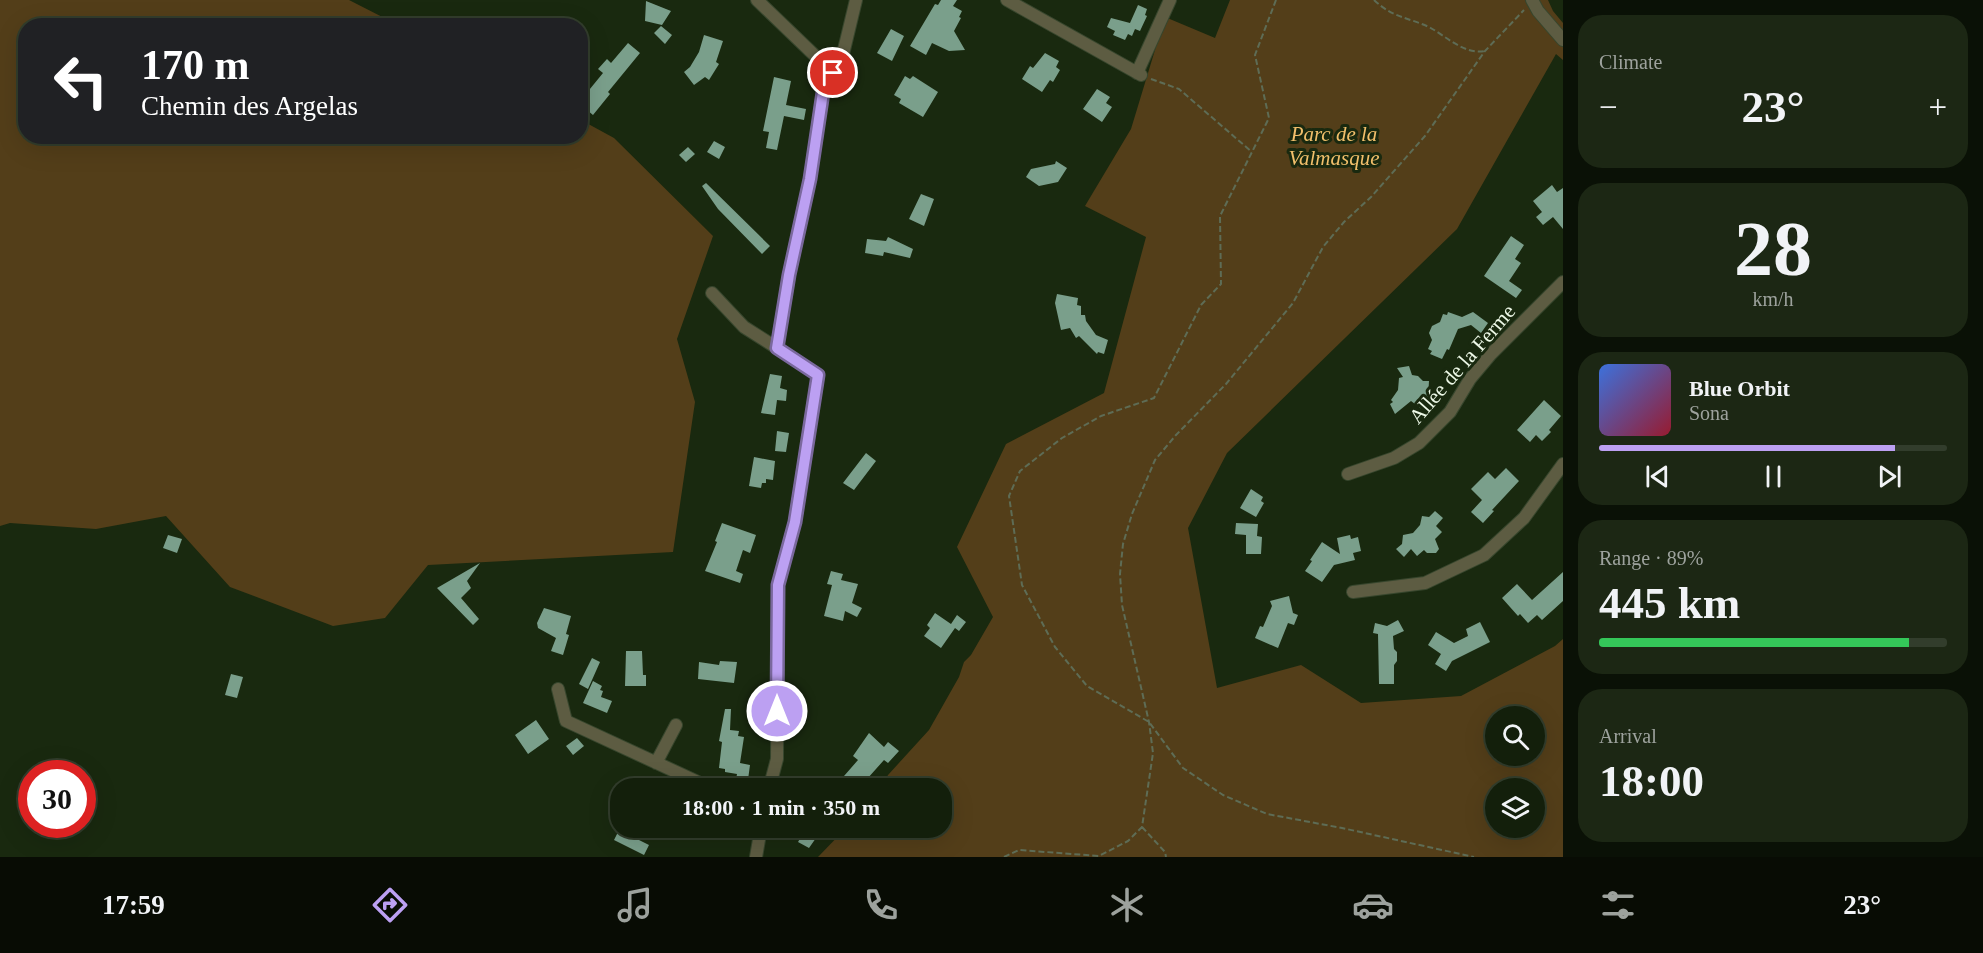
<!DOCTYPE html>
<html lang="en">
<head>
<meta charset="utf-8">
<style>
	:root { --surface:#131f0b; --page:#1c2714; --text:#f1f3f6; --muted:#9da29d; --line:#323d2c; --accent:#bca0f2 }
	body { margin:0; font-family:Georgia,serif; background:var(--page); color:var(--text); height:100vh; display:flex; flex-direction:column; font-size:22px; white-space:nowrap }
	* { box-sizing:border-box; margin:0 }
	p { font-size:20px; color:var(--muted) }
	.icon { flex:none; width:33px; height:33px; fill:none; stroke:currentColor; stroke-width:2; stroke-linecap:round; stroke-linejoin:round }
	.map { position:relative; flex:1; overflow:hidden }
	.sheet { display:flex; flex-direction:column; gap:15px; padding:15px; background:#0a1106; width:420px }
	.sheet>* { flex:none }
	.hud { position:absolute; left:18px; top:18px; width:570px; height:126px; border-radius:24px; box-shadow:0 6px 24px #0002,0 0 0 2px var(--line); background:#202124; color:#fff; overflow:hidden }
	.fabs { position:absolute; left:1485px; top:706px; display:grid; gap:12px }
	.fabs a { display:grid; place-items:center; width:60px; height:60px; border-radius:50%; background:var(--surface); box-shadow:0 6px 24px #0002,0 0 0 2px var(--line); font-size:30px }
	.speed { position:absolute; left:18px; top:760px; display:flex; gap:12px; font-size:30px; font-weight:700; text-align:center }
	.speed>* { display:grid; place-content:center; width:78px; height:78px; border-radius:50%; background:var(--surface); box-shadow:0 6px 24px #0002,0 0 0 2px var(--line); line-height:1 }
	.speed .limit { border:9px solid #d22; background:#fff; color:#111 }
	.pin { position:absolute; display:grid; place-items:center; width:51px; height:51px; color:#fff; margin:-26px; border:3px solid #fff; border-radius:50%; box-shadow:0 2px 6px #0007 }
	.me { position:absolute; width:66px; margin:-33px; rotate:0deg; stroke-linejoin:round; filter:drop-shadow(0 0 4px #0008) }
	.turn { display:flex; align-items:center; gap:21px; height:126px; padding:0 24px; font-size:27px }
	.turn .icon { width:78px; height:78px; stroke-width:2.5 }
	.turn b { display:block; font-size:42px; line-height:51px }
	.big { font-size:45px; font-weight:700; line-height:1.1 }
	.sheet .widget { flex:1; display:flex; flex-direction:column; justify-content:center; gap:9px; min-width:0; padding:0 21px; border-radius:24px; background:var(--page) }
	.sheet .dial { align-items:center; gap:0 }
	.dial b { font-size:78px; line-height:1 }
	.song { display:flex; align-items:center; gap:18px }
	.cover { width:72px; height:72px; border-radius:9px; background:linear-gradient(135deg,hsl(220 70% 55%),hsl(350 70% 35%)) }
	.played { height:6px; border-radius:3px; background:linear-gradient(90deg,var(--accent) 85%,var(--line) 85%) }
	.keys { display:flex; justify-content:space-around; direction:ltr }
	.heat { display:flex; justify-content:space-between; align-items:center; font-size:33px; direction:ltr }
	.charge { height:9px; border-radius:4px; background:linear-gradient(90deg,#34c759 89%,var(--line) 0) }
	.trip { position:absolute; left:610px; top:778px; width:342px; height:60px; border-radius:24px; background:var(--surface); box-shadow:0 6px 24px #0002,0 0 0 2px var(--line); font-weight:700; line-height:60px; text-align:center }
	.menu { display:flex; height:96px; justify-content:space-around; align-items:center; background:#080c04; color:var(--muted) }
	.menu .icon { width:42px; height:42px }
	.menu .current { color:var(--accent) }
	.menu b { font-size:27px; color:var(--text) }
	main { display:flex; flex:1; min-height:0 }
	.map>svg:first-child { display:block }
</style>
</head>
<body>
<main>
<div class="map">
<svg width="1563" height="857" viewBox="0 0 1563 857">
	<rect width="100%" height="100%" fill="#19290f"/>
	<path fill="#533e19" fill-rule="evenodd" d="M 0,0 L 349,0 L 398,25 L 26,26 L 26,136 L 580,136 L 581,120 L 614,138 L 713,236 L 677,339 L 695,402 L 673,552 L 428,565 L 385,618 L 333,626 L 230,587 L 166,516 L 96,529 L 10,523 L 0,526 Z
		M 1230,0 L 1548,0 L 1553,11 L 1563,23 L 1563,60 L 1556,54 L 1457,229 L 1227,453 L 1188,528 L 1217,688 L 1301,665 L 1361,703 L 1461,696 L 1555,646 L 1563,639 L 1563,857 L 818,857 L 846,828 L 942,828 L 942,789 L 880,789 L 888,775 L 929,730 L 959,677 L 964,662 L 971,655 L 993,617 L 957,547 L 1006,444 L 1104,393 L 1146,237 L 1085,206 L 1131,129 L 1165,17 L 1215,38 ZM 1496,717 L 1534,717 L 1534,756 L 1496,756 ZM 1496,789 L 1534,789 L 1534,828 L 1496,828 Z"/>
	<path fill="#7a9f8b" d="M 941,0 L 957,0 L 953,6 L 962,11 L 959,17 L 961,18 L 954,31 L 965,50 L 949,51 L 932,43 L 926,55 L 910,46 L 935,4 L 938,5 Z
		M 646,1 L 671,11 L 662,25 L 645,21 Z
		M 1138,5 L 1147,9 L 1145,15 L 1147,16 L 1140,31 L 1135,29 L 1132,36 L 1128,34 L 1125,40 L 1113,35 L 1115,31 L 1107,27 L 1111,18 L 1130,23 Z
		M 661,26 L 672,35 L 665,44 L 654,33 Z
		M 891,29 L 904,36 L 892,61 L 877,53 Z
		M 704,35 L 723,41 L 716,62 L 719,64 L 709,80 L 705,77 L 694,85 L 684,72 L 690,67 L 699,52 Z
		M 628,43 L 640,53 L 608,92 L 610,94 L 593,115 L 581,105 L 587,97 L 585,95 L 603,73 L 598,69 L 607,59 L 611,63 Z
		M 1045,53 L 1059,61 L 1056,67 L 1060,70 L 1053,82 L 1050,80 L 1042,92 L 1022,79 L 1030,66 L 1033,68 Z
		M 905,76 L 910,79 L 913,76 L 938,92 L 923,117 L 899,103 L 901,99 L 894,95 Z
		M 774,77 L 791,81 L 786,105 L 806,109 L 804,120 L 784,116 L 777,150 L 766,148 L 769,132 L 763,131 Z
		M 1097,89 L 1110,97 L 1106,103 L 1112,107 L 1102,122 L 1083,109 Z
		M 714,141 L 725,147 L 719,159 L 707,152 Z
		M 688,147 L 695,154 L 686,162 L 679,155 Z
		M 1056,161 L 1067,168 L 1058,182 L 1039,186 L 1026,177 L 1031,169 L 1055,164 Z
		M 706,183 L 770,246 L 762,254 L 718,209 L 702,186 Z
		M 1552,185 L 1557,192 L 1563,188 L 1563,229 L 1553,217 L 1543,225 L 1536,217 L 1542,212 L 1533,201 Z
		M 921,194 L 934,199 L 924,226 L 909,219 Z
		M 1511,236 L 1524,245 L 1515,259 L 1521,263 L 1509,281 L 1522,290 L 1516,298 L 1484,276 Z
		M 888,237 L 913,249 L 910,258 L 884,252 L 883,256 L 865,253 L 867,239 L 886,241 Z
		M 1057,294 L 1078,298 L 1077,305 L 1081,306 L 1081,315 L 1085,315 L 1086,321 L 1096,335 L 1108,340 L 1104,354 L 1098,352 L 1097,354 L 1079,336 L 1076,338 L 1070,328 L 1061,330 L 1055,303 Z
		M 1448,312 L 1462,317 L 1473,312 L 1488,323 L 1481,333 L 1471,325 L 1458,329 L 1449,350 L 1447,349 L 1442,359 L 1430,354 L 1432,351 L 1428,349 L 1432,340 L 1429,333 L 1432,326 L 1440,322 L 1443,314 L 1447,315 Z
		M 1409,366 L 1412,375 L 1418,376 L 1423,381 L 1429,381 L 1428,399 L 1423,410 L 1411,401 L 1395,414 L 1390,404 L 1393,402 L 1391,400 L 1398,390 L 1399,378 L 1403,377 L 1397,368 Z
		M 770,374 L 782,376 L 780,388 L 787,390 L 786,401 L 777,400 L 775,415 L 761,413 Z
		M 1544,400 L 1561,416 L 1549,430 L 1551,432 L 1542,441 L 1536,435 L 1530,442 L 1517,430 Z
		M 777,431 L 789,433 L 786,452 L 775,451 Z
		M 866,453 L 876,461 L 854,490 L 843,483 Z
		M 754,457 L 775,461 L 773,480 L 766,479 L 766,483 L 762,483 L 761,488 L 749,486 Z
		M 1506,468 L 1519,481 L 1492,510 L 1494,511 L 1483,523 L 1471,512 L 1482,500 L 1471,489 L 1488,472 L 1495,479 Z
		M 1251,489 L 1263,497 L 1261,501 L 1264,503 L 1256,517 L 1240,508 Z
		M 1435,511 L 1443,518 L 1436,526 L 1442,532 L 1435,539 L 1439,549 L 1436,553 L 1427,553 L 1424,550 L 1417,556 L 1411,549 L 1404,557 L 1396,549 L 1402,544 L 1403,535 L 1413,533 L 1420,525 L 1422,516 L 1429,517 Z
		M 722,523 L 756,535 L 750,553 L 743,550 L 736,571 L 743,574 L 740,583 L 705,571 L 717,542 L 715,541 Z
		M 1236,523 L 1258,524 L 1257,536 L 1262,537 L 1261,554 L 1246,554 L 1246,535 L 1235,534 Z
		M 168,535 L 182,539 L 177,553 L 163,548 Z
		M 1350,535 L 1351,539 L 1358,537 L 1361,551 L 1353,553 L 1355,560 L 1334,565 L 1322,582 L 1305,571 L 1312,561 L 1310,560 L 1322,542 L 1340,554 L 1337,538 Z
		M 480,563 L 467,581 L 471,588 L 461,598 L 479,619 L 473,625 L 437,588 Z
		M 831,571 L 843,574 L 841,580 L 858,584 L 852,603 L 862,608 L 857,617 L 845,611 L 843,621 L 824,616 L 832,585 L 827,584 Z
		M 1563,572 L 1563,601 L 1542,620 L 1537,615 L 1528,623 L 1520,614 L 1518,616 L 1502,598 L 1517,584 L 1532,600 Z
		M 1289,596 L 1293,613 L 1298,615 L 1294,625 L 1288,623 L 1278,648 L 1255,638 L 1260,626 L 1263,627 L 1272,606 L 1270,601 Z
		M 544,608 L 571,616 L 566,634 L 569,635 L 563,655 L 551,651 L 556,638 L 538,628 L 537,623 Z
		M 935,613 L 951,624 L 957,615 L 966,622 L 959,631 L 955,628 L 941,648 L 924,636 L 930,628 L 927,625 Z
		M 1398,620 L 1404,631 L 1393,636 L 1394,649 L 1397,652 L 1397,661 L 1394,665 L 1394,684 L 1379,684 L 1378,634 L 1373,633 L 1375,623 L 1387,626 Z
		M 1480,622 L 1490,642 L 1452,661 L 1446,671 L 1435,664 L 1441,654 L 1428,645 L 1436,632 L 1454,643 L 1468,636 L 1466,629 Z
		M 626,651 L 642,651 L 643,675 L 646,675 L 646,686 L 625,686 Z
		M 592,658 L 600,662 L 588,689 L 579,684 Z
		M 720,661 L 737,662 L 734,683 L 698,679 L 699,662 L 719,665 Z
		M 231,674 L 243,677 L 237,698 L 225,695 Z
		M 593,681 L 602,686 L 600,690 L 603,691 L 601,697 L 612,701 L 607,713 L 583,703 Z
		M 725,709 L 731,709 L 730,730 L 739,731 L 738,736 L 744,737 L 740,763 L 750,765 L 747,787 L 735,785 L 737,774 L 725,772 L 725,769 L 719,768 L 722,742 L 719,741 Z
		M 536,720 L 549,739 L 528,754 L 515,735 Z
		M 869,733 L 884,747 L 888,742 L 899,751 L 888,763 L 884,760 L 859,788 L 844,776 L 858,760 L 853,756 Z
		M 577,738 L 584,746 L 573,755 L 566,746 Z
		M 620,828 L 635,828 L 631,836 L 649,845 L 644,855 L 614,840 Z
		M 806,828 L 823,828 L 809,848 L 798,842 Z"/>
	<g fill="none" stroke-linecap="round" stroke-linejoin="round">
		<g stroke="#37462d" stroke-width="14">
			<path id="street" d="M 757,0 L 833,73 L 825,79 L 810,179 L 789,275 L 777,348 L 818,375 L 795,522 L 778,585 L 777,759 L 769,789
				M 1007,0 L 1141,75
				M 1532,0 L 1538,11 L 1563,40
				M 833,73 L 843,54 L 856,0
				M 1137,73 L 1170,0
				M 712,293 L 744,327 L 777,348
				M 1348,474 L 1394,458 L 1419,443 L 1450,412 L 1470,379 L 1491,354 L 1563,282
				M 1353,592 L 1425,583 L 1484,555 L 1524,518 L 1563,464
				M 558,689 L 566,721 L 713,789
				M 656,763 L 676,725
				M 756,857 L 761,828"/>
		</g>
		<path stroke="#5e6c55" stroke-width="2" stroke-dasharray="6 3" stroke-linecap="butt" d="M 1276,0 L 1255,55 L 1269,118 L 1220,216 L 1221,284 L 1201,305 L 1154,398 L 1101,416 L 1062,438 L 1020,471 L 1009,496 L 1022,585 L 1055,647 L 1087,686 L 1149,722 L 1183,768 L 1223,795 L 1267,814 L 1342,828 L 1474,857
			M 1374,0 C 1393,18 1407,17 1429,27 C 1446,36 1464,55 1485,51
			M 1151,79 L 1179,89 L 1252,152
			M 1142,827 L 1165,852 L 1166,857
			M 1004,857 L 1019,850 L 1099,856 L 1128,841 L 1142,827 L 1153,753 L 1149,722 L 1122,605 L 1120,574 L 1123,544 L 1132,514 L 1155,460 L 1176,435 L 1226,384 L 1293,303 L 1323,247 L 1344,222 L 1371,197 L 1425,136 L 1485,51 L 1524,10"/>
		<use href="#street" stroke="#5d5c42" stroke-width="12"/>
	</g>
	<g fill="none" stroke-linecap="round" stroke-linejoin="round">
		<g stroke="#7a689d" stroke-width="15">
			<path id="route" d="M 777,711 L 778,585 L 795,522 L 818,375 L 777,348 L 789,275 L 810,179 L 825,79 L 833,73"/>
		</g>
		<use href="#route" stroke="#bca0f2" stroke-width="10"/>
	</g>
	<g text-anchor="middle" stroke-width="6" stroke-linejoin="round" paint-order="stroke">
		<g font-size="21" font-style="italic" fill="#f1bf6b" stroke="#19290f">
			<text x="1334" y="141">Parc de la<tspan x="1334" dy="24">Valmasque</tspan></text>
		</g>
		<g font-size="21" fill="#edf8e7" stroke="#19290f">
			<text transform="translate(1462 364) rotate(-49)" y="7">Allée de la Ferme</text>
		</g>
	</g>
</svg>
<div class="fabs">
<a><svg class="icon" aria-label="search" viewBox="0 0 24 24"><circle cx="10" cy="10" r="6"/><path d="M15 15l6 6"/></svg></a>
<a><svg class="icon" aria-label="layers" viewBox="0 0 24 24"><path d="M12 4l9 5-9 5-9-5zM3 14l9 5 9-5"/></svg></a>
</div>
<div class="speed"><div class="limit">30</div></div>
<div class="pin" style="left:833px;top:73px;background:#d93025"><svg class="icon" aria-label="arrive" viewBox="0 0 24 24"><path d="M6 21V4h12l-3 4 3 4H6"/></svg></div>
<svg class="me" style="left:777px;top:711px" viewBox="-20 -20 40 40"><circle r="17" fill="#bca0f2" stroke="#fff" stroke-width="3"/><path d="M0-11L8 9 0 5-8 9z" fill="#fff"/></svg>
<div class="trip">18:00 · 1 min · 350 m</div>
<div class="hud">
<div class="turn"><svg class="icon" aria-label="left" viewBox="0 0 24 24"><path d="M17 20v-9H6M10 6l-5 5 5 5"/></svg><div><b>170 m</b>Chemin des Argelas</div></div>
</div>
</div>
<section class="sheet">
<div class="widget"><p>Climate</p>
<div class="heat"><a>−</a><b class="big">23°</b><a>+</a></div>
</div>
<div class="widget dial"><b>28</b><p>km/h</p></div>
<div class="widget">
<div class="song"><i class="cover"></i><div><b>Blue Orbit</b><p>Sona</p></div></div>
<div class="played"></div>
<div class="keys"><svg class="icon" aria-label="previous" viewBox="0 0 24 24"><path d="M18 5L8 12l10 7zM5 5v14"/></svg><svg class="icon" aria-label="pause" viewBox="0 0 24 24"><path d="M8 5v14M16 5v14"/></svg><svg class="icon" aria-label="next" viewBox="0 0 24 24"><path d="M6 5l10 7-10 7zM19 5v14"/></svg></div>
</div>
<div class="widget"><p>Range · 89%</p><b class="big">445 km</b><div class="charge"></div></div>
<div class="widget"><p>Arrival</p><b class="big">18:00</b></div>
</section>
</main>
<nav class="menu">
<b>17:59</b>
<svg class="icon current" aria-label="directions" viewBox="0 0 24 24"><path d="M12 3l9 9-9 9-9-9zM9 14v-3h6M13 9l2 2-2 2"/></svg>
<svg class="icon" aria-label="music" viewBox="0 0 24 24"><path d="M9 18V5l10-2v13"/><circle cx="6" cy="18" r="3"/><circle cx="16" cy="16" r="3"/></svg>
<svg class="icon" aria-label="phone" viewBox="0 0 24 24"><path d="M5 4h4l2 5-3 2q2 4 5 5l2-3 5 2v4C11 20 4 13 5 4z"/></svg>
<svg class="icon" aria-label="climate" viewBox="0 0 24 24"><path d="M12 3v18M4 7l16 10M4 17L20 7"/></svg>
<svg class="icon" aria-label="car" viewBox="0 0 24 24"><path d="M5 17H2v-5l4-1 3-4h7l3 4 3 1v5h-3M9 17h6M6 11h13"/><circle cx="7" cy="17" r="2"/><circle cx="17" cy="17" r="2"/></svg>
<svg class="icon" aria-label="filters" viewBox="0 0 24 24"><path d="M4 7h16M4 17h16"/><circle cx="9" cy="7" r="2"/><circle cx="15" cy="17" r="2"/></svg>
<b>23°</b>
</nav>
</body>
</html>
